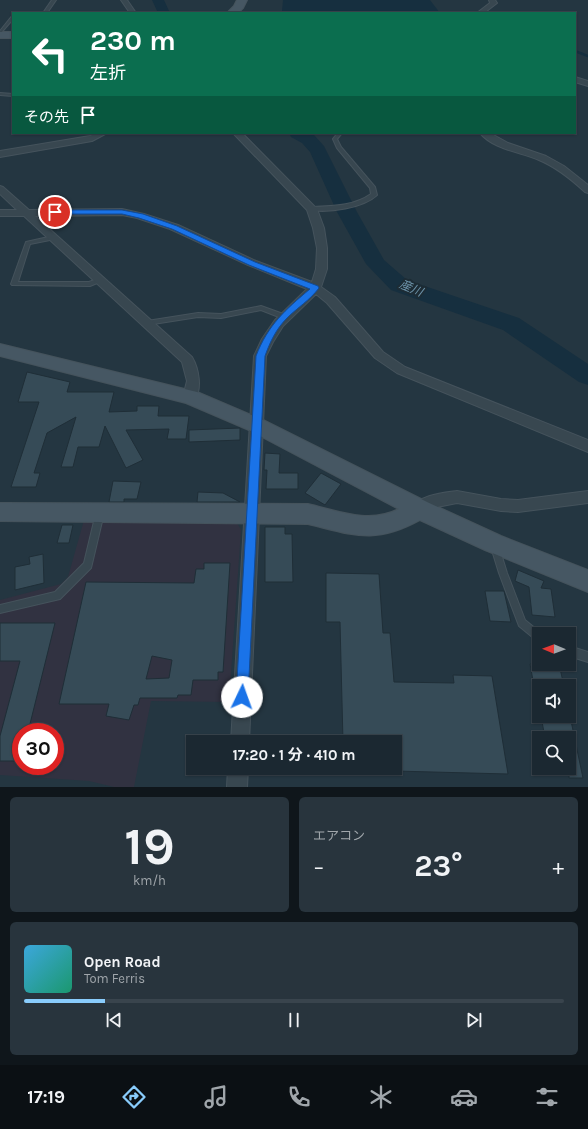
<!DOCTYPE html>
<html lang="ja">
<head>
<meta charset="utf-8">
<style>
	:root { --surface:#1b2831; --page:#28343d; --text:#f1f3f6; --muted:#a0a6ab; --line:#39444d; --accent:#89ccfc }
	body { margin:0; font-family:Karla,"Noto Sans JP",sans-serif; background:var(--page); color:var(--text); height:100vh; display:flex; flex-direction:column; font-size:15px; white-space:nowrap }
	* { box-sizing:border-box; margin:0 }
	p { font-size:13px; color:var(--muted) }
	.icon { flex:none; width:22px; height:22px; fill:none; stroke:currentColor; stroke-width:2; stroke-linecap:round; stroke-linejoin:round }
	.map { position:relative; height:787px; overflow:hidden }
	.sheet { display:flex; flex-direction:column; gap:10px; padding:10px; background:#0f161b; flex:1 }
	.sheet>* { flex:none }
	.top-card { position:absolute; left:12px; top:12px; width:564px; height:122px; border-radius:0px; box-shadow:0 1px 3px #0004,0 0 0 1px var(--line); background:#0b6e4f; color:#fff; overflow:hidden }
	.needle { width:26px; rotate:271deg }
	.tools { position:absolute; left:532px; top:627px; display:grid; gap:8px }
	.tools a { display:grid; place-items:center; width:44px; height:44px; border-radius:0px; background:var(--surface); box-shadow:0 1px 3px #0004,0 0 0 1px var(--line); font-size:20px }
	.speed { position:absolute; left:12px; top:723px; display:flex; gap:8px; font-size:20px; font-weight:700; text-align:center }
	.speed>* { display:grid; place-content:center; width:52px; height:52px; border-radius:50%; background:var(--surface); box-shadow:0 1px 3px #0004,0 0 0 1px var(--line); line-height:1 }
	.speed .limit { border:6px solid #d22; background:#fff; color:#111 }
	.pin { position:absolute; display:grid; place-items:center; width:34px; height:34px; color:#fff; margin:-17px; border:2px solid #fff; border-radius:50%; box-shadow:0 1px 4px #0007 }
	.me { position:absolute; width:44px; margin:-22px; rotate:3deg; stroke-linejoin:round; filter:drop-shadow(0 0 3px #0008) }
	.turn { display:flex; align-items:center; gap:14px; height:84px; padding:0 12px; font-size:18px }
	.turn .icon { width:52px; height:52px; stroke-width:2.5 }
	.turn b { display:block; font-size:28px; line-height:34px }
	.then { display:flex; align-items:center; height:38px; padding:0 12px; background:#0003; gap:8px; font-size:15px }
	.big { font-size:30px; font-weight:700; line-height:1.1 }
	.sheet .tile { flex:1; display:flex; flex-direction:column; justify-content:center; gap:6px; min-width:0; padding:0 14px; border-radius:6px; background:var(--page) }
	.sheet .dial { align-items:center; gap:0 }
	.dial b { font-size:52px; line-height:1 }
	.song { display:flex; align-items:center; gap:12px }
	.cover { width:48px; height:48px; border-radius:6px; background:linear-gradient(135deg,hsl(200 70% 55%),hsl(160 70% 35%)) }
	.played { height:4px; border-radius:2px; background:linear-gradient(90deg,var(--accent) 15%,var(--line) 15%) }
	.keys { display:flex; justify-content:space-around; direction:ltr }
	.heat { display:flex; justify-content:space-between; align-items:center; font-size:22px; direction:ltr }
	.sheet .tiles { flex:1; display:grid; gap:10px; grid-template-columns:1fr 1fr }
	.tile:last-child { grid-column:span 2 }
	.trip { position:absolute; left:186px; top:735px; width:216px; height:40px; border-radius:0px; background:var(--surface); box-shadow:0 1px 3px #0004,0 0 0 1px var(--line); font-weight:700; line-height:40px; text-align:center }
	.tab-bar { display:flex; height:64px; justify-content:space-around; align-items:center; background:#0b1014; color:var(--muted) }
	.tab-bar .icon { width:28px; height:28px }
	.tab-bar .selected { color:var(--accent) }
	.tab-bar b { font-size:18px; color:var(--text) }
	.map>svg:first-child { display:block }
</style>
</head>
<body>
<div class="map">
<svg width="588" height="787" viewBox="0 0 588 787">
	<rect width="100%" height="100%" fill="#243641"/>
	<path fill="#313241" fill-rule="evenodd" d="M 84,520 L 236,521 L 241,530 L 229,702 L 151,701 L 134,787 L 114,787 L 89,781 L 0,775 L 0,600 L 61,584 L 68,577 ZM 21,732 L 55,732 L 55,766 L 21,766 Z"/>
	<path fill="#162f3f" d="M 283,0 L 430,0 L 440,13 L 286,13 L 282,11 Z"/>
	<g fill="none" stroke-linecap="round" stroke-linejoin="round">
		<path stroke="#162f3f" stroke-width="2.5" d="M 575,51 L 588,56"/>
		<path fill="#162f3f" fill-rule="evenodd" d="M 152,0 L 164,0 L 170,13 L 158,13 Z
			M 289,133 L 309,133 L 314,135 L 324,146 L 357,212 L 384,260 L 407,280 L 519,318 L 588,364 L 588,385 L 579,382 L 503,330 L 391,290 L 366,264 L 337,212 L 310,152 L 302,143 L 291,137 Z"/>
	</g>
	<path fill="#364b57" stroke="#1f2e37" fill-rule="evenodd" d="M 27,372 L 70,382 L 67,392 L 114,392 L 109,412 L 137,411 L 137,406 L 159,406 L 158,416 L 189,416 L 186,439 L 167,439 L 169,429 L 126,430 L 143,460 L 126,468 L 105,426 L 99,447 L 78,447 L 73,467 L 61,467 L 76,417 L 47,433 L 34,473 L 40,473 L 36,487 L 11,487 L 39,402 L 18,402 Z
		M 240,428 L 240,440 L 189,442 L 189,430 Z
		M 265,453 L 280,454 L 279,473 L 298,473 L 298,489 L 266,489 L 267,470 L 264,470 Z
		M 321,473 L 341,484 L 325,505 L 305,493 Z
		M 113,481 L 141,482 L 137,499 L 124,499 L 124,502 L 109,502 Z
		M 198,492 L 223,493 L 240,502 L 197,502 Z
		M 62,525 L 73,525 L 69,543 L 57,543 Z
		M 265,527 L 285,527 L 285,534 L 292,534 L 293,582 L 265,582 Z
		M 43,554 L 44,583 L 15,590 L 15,567 L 30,564 L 29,557 Z
		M 204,563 L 230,563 L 223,672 L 218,672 L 218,680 L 193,680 L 191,695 L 178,695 L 177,698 L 140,698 L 138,705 L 134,705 L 129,720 L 106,716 L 109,704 L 59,704 L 86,582 L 194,583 L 196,569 L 204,569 ZM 152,656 L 172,660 L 169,678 L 146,679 Z
		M 518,570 L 544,581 L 541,588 L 551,589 L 555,617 L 532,615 L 529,587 L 515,581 Z
		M 326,573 L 379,574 L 383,633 L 390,633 L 394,682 L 454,683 L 453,675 L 492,676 L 508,774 L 395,771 L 395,742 L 343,742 L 340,622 L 326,622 Z
		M 485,591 L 504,591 L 511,622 L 490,621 Z
		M 0,623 L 55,623 L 28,732 L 21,732 L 21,761 L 0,761 L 0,736 L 20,661 L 0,661 Z
		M 530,664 L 559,664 L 564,686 L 534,686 Z
		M 541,716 L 570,716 L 583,778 L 569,778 L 569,738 L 545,738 Z"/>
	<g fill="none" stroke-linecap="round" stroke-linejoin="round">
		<g stroke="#45535c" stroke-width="2">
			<path id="lane" d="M 52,0 L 56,0 L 47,13 L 43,13 Z
				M 12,16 L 13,16 L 13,19 L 0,34 L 0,31 Z
				M 0,93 L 13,94 L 13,96 L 0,95 Z
				M 338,133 L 342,133 L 337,139 L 341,147 L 375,187 L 377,195 C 363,208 329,213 310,210 L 310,208 L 312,207 C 333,206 354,206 371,194 L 370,188 L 337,148 L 333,139 Z
				M 53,236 L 56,238 L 55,239 L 30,244 L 18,282 L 89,282 L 100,278 L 102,279 L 103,280 L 102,281 L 90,286 L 12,285 L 11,284 L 26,242 Z
				M 261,306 L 286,315 L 287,317 L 284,319 L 261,310 L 221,318 L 198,317 L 147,325 L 144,323 L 147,321 L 198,313 L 221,314 Z
				M 100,509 L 103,511 L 104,513 L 91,568 L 60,599 L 0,613 L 0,605 L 55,592 L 84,563 L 96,513 L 97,511 Z
				M 495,543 L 498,544 L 499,547 L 507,573 L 525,620 L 542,634 L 539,634 L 539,642 L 536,640 L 519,626 L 499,573 L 491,547 L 492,544 Z
				M 569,646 L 588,652 L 588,662 L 569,656 Z"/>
		</g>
		<g stroke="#45535c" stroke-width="2">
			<path id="street" d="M 121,0 L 127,0 L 136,13 L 130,13 Z
				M 489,0 L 495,0 L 497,3 L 484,13 L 477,13 L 490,3 Z
				M 575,77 L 588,81 L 588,86 L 575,82 Z
				M 96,133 L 107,133 L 92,141 L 0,157 L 0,151 L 90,136 Z
				M 233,133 L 242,133 L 317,209 L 324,228 L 327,248 L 327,269 L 321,287 L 335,297 L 383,352 L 405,367 L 588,440 L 588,452 L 397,373 L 375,358 L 327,303 L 316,294 L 283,326 L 273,342 L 266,356 L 249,742 L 231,742 L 254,356 L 262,339 L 275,320 L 307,289 L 248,265 L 170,229 L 137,218 L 122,215 L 35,216 L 192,357 C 199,369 202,388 195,400 L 190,402 L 185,400 L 183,397 L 187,381 L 182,362 L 24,216 L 0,216 L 0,210 L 17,210 L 0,194 L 0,186 L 3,187 L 29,210 L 122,209 L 144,214 L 178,225 L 256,261 L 312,282 L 316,269 L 317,248 L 313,228 L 307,210 Z
				M 480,133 L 490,133 L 508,143 L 546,156 L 564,166 L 588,185 L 588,193 L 585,192 C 571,179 556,167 539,160 C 520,152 493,149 480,133 Z
				M 457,491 L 501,499 L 518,500 L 588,491 L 588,503 L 518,512 L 501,511 L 457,503 L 437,507 L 419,515 L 414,514 L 412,509 C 418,495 443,493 457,491 Z
				M 228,768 L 248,768 L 247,787 L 227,787 Z"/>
		</g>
		<g stroke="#45535c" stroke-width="2">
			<path id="secondary" d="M 237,0 L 247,0 L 243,8 L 238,13 L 227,13 L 234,6 Z
				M 0,32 L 13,32 L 13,38 L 0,38 Z
				M 0,344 L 197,392 L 263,420 L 427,502 L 501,536 L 588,570 L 588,592 L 485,550 L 420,520 C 375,545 354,535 308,524 L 0,521 L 0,503 L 308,504 C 338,511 369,524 399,509 L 249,430 L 186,403 L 0,356 Z"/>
		</g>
		<use href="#lane" fill="#384750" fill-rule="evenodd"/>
		<use href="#street" fill="#384750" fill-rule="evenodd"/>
		<use href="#secondary" fill="#465763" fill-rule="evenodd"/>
	</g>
	<path fill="#1a73e8" stroke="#114b97" d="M 55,210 L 122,210 L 143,214 L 177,226 L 255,262 L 318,286 L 319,288 C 310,300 297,308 287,318 C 276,329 270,342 265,356 L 248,697 L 246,701 L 242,703 L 238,701 L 236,697 L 256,356 C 268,325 285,310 310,289 L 249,265 L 172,229 L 139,218 L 122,214 L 53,214 L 52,212 Z"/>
	<g text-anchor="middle" stroke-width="4" stroke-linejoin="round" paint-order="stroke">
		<g font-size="12" font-style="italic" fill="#6d94ab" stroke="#1d2c35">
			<text transform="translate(411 288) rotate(23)" y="4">産川</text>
		</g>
	</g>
</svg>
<div class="tools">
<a><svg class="needle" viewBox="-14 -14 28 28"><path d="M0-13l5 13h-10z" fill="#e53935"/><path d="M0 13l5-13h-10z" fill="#a0a6ab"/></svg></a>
<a><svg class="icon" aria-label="sound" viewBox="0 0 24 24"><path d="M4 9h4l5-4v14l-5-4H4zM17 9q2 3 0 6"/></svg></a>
<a><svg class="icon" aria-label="search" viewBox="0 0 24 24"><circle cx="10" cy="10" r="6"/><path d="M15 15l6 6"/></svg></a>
</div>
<div class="speed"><div class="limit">30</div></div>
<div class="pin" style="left:55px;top:212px;background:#d93025"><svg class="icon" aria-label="arrive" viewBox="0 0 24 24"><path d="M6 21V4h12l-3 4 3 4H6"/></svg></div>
<svg class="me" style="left:242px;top:697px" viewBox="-20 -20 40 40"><circle r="19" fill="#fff"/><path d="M0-13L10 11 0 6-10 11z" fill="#1a73e8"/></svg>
<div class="trip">17:20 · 1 分 · 410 m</div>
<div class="top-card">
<div class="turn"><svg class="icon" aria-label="left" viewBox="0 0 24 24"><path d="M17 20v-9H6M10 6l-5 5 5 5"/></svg><div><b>230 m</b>左折</div></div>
<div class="then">その先<svg class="icon" aria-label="arrive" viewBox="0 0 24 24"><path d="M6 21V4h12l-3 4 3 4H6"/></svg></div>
</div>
</div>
<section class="sheet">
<div class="tiles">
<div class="tile dial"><b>19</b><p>km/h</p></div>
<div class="tile"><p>エアコン</p>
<div class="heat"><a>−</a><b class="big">23°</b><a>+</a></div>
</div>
<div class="tile">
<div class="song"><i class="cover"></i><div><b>Open Road</b><p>Tom Ferris</p></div></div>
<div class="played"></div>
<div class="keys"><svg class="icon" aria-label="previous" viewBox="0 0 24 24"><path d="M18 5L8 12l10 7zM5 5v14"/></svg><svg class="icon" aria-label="pause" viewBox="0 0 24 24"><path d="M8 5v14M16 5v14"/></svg><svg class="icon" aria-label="next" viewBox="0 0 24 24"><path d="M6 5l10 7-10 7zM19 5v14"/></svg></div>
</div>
</div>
</section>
<nav class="tab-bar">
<b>17:19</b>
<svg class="icon selected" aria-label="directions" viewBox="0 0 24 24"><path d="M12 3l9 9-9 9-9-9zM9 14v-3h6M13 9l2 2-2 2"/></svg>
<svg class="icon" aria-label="music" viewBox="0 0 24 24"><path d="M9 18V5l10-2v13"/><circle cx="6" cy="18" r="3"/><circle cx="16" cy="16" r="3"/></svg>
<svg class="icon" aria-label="phone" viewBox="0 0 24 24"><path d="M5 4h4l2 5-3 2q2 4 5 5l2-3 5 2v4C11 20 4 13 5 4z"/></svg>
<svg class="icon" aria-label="climate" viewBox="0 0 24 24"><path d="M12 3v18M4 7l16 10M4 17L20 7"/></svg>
<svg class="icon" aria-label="car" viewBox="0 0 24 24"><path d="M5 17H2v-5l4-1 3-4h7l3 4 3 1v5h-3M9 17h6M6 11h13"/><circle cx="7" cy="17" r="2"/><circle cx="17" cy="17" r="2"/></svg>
<svg class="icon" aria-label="filters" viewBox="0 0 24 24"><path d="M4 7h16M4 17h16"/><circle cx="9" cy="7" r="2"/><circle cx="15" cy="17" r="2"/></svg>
</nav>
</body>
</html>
